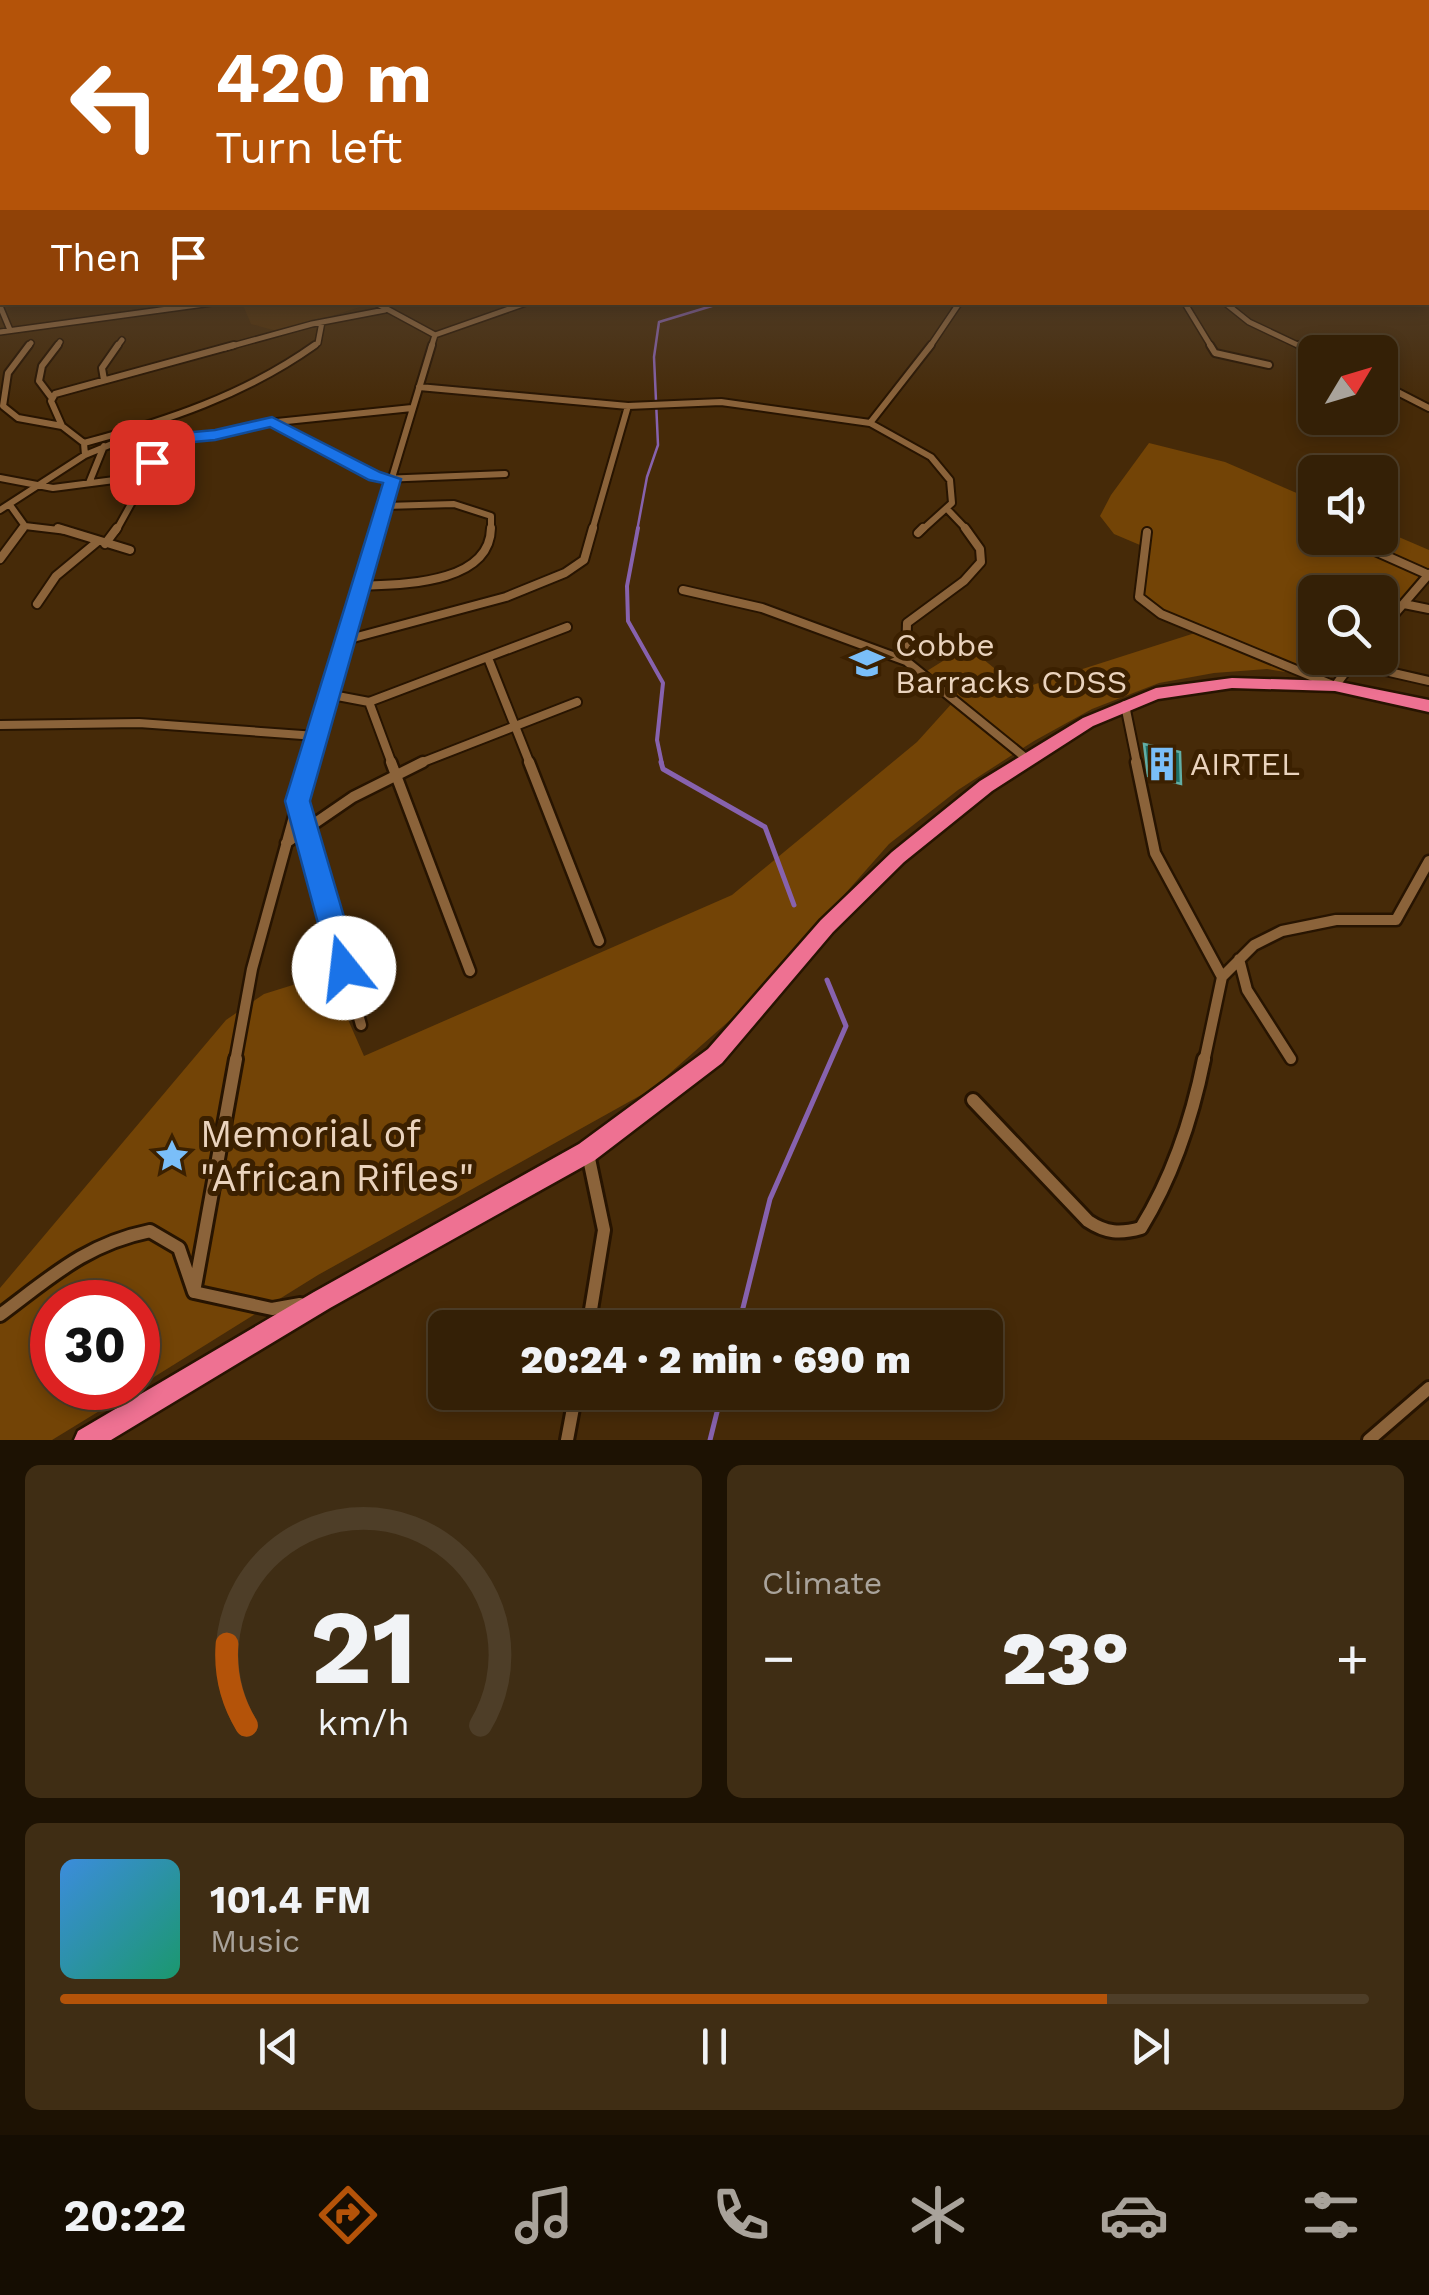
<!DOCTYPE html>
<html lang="en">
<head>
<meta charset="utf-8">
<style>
	:root { --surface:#342006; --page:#3f2d14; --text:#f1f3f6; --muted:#a9a39b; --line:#4e3e28; --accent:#b45309 }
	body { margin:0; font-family:"Work Sans",sans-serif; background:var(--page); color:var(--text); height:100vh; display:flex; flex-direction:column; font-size:38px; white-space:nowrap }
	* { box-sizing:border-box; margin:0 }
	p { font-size:32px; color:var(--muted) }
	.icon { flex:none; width:55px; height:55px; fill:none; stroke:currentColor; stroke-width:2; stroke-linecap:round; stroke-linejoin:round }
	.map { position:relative; height:1440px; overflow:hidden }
	.sheet { display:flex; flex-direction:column; gap:25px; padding:25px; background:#1d1203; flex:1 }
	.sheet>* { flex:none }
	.guide { position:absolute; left:0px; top:0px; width:1430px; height:305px; box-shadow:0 5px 15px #0003,0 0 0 2px var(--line); background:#b45309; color:#fff; overflow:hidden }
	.needle { width:65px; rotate:52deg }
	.tools { position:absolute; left:1298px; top:335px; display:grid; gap:20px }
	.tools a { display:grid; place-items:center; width:100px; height:100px; border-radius:15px; background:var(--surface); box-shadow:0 5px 15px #0003,0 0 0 2px var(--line); font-size:50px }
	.speed { position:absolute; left:30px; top:1280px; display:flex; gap:20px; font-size:50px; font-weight:700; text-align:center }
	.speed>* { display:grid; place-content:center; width:130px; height:130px; border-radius:50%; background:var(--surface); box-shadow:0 5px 15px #0003,0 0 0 2px var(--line); line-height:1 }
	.speed .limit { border:15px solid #d22; background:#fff; color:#111 }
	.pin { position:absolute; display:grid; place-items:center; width:85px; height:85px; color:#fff; margin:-42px; border-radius:20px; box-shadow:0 5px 15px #0006 }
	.me { position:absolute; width:110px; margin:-55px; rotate:344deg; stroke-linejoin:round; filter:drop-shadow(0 0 8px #0008) }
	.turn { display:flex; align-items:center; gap:35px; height:210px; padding:0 50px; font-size:45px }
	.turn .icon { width:130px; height:130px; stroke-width:2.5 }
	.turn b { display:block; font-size:70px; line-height:85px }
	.then { display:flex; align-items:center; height:95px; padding:0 50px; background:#0003; gap:20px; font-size:38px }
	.big { font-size:75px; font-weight:800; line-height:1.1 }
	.sheet .widget { flex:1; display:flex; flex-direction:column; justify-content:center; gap:15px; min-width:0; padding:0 35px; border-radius:15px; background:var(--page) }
	.sheet .dial { align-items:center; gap:0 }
	.dial svg { height:260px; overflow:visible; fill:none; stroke:var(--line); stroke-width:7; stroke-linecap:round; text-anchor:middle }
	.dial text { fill:var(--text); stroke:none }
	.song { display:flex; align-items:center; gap:30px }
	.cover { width:120px; height:120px; border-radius:15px; background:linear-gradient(135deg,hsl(210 70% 55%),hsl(160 70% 35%)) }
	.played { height:10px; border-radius:5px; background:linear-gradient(90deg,var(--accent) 80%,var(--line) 80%) }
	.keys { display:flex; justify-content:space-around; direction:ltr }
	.heat { display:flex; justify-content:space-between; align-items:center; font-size:55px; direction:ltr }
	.sheet .tiles { flex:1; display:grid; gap:25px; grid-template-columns:1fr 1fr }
	.widget:last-child { grid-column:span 2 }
	.trip { position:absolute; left:428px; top:1310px; width:575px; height:100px; border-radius:15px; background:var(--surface); box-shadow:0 5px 15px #0003,0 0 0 2px var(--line); font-weight:800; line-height:100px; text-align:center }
	.menu { display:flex; height:160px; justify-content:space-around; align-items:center; background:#150d02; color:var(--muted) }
	.menu .icon { width:70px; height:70px }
	.menu .on { color:var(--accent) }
	.menu b { font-size:45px; color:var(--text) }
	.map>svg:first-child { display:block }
</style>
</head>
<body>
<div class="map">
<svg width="1429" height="1440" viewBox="0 0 1429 1440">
	<rect width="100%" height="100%" fill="#462a08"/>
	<path fill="#502f07" d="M 242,303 L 373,303 L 280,332 L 251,324 Z"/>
	<path fill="#734406" d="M 1149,443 L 1225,462 L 1315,501 L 1315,538 L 1380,538 L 1380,529 L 1429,550 L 1429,574 L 1380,625 L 1380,592 L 1315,592 L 1315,658 L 1343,658 L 1328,673 L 1335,686 L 1321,678 L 1267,669 L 1214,673 L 1159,683 L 1092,709 L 1034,741 L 958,790 L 889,844 L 746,1006 L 652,1089 L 318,1275 L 138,1387 L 138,1302 L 52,1302 L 52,1388 L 137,1388 L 52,1440 L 0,1440 L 0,1288 L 226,1020 L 264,994 L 328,974 L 364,1056 L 732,895 L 917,742 L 954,701 L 922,674 L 967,646 L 1020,689 L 1195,633 L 1139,597 L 1147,548 L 1114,534 L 1100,516 L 1111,495 Z"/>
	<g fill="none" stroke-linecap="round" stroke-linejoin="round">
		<path stroke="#8762ae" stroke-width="2.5" d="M 637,531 L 647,477 L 658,445 L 654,357 L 659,322 L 725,302"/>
		<path stroke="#8762ae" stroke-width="4" d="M 638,528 L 627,586 L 628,621 L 663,683 L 657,740 L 662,764"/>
		<path stroke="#8762ae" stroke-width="5" d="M 661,762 L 663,769 L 765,827 L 794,905
			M 738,1328 L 770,1199 L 846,1026 L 827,980
			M 710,1440 L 722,1392"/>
	</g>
	<path fill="#1e7068" stroke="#62aea5" stroke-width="2.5" d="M 1144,744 L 1180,752 L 1181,784 L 1148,776 Z"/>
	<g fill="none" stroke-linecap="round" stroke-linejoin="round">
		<g stroke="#271401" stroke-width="8">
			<path id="street-far4" d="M 374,302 L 435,335
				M 1184,302 L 1212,348
				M 1224,302 L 1249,322 L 1304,348
				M 0,306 L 10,330
				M 0,332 L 219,302
				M 435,335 L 529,302
				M 27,348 L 31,343
				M 56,348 L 60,342
				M 116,348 L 122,340
				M 225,348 L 312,324 L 385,310
				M 311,348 L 318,343 L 322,322
				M 431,348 L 435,335
				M 929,348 L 960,302"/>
		</g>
		<g stroke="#271401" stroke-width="10">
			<path id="street-far3" d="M 29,345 L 8,373 L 3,406 L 18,418 L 62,426
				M 1210,345 L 1215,353 L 1269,365
				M 1299,345 L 1315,353
				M 104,380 L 102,368 L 118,345
				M 1380,383 L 1429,408
				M 419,387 L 628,406 L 721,402 L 870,423 L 931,457 L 950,480 L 952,503 L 921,531
				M 51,397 L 39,381 L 42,366 L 58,345
				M 273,422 L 382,479 L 505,474
				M 870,423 L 931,345
				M 84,443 C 166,421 245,395 315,345
				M 85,455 L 84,443 L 62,426 L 51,401 L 55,394 L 234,345
				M 0,478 L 53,488 L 145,476
				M 89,483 L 104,446
				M 10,505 L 25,526 L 21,531
				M 385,506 L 454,504 L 491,516 L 491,531
				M 0,510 L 85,455 L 112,444 L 215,435 L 267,423 L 412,408
				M 948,510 L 968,531
				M 25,526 L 67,531
				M 116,531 L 167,439
				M 376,531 L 432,345
				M 592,531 L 628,406"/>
		</g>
		<g stroke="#271401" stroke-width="12">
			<path id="street-far2" d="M 58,528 L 130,550
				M 1147,532 L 1139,597 L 1161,614 L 1335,686 L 1356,658
				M 918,533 L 923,528
				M 1346,538 L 1429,575
				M 105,544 L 117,528
				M 0,559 L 23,528
				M 360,586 C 400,584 490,585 491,528
				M 683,590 L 762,608 L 906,661 L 1027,759
				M 37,604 L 56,576 L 97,542
				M 1404,604 L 1429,609
				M 1380,631 L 1429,574
				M 342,641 L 506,597 L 565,573 L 584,560 L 593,528
				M 488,658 L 530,764
				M 906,661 L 907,623 L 964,581 L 981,562 L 980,549 L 965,528
				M 1350,663 L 1429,681
				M 327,694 L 369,702 L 567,627
				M 369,702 L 392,764
				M 1125,705 L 1137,764
				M 0,725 L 139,723 L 316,736
				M 308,764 L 376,528
				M 418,764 L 577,702"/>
		</g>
		<g stroke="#271401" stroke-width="15">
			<path id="street-far1" d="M 391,762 L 470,971
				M 529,762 L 599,941
				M 1136,762 L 1155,853 L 1222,977
				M 299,804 L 361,1025
				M 286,843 L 353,797 L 423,762
				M 1239,959 L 1247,990 L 1291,1059
				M 235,1062 L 252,969 L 309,762
				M 1204,1062 L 1222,977 L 1254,945 L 1282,931 L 1336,920 L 1396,920 L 1429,861"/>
		</g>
		<g stroke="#271401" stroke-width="18">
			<path id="street" d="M 973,1100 L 1088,1221 C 1106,1233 1120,1234 1141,1228 C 1173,1176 1192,1119 1204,1059
				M 588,1154 L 604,1230 L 588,1328
				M 194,1292 L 236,1059
				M 0,1315 C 51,1277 86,1244 150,1231 L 179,1248 L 194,1292 L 272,1309 L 300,1304
				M 567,1440 L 576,1392
				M 1369,1440 L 1429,1388"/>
		</g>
		<g stroke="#271401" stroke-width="5">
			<path id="highway" d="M 1232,678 L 1335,681 L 1429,700 L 1429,712 L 1335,691 L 1232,688 L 1158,699 L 1093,726 L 992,791 L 904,862 L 833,932 L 722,1063 L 595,1160 L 330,1308 L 111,1440 L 74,1440 L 78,1431 L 314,1292 L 579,1144 L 708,1049 L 821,920 L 892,852 L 980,781 L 1083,718 L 1156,688 Z"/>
		</g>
		<use href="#street-far4" stroke="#8b633a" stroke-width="5"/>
		<use href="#street-far3" stroke="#8b633a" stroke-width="6"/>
		<use href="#street-far2" stroke="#8b633a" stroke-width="8"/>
		<use href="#street-far1" stroke="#8b633a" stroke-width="10"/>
		<use href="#street" stroke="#8b633a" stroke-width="12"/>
		<use href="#highway" fill="#ee7192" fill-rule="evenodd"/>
	</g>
	<linearGradient id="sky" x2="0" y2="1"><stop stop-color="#261704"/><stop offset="0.5" stop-color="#574a3d"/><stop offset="1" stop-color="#574a3d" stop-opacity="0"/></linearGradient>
	<rect width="1429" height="405" fill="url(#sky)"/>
	<path fill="#1a73e8" stroke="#114b97" stroke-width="2.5" d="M 272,417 L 380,472 L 401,479 L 310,801 L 359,968 L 354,978 L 344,982 L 335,978 L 330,968 L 285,801 L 383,483 L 369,480 L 270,427 L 215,440 L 172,444 L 158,466 L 143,462 L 161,435 L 215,430 Z"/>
	<defs>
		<g id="school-bare" transform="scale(2.7)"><path d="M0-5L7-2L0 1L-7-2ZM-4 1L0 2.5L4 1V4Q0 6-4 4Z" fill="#7abef8" stroke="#3b2000" stroke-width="2.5" paint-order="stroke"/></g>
		<g id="building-bare" transform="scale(2.7)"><path d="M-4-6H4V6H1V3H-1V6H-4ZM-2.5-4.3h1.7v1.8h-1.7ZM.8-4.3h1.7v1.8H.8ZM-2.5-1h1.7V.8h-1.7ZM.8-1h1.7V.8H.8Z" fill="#7abef8" stroke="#3b2000" stroke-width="2.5" paint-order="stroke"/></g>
		<g id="sight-bare" transform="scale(2.7)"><path d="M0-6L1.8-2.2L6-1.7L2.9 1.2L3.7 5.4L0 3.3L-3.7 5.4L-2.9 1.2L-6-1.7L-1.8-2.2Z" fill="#7abef8" stroke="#3b2000" stroke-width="2.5" paint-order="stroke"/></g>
	</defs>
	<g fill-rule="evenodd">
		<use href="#school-bare" x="867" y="663"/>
		<use href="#building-bare" x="1162" y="764"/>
		<use href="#sight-bare" x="172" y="1156"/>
	</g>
	<g text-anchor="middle" stroke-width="10" stroke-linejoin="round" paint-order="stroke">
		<g font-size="32" fill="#ead3bd" stroke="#3b2000" text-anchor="start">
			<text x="895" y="656">Cobbe<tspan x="895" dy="37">Barracks CDSS</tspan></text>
			<text x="1190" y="775">AIRTEL</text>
		</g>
		<g font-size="38" fill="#ead3bd" stroke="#3b2000" text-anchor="start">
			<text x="200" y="1147">Memorial of<tspan x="200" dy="44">"African Rifles"</tspan></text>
		</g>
	</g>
</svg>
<div class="tools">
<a><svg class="needle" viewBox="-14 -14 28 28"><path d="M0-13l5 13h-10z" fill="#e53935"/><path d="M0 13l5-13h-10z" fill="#a9a39b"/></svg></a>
<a><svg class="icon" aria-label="sound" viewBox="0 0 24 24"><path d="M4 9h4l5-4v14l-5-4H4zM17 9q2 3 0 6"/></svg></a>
<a><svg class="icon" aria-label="search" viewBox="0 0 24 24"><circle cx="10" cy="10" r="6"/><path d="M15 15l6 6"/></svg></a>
</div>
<div class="speed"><div class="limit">30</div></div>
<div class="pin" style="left:152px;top:462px;background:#d93025"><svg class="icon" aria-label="arrive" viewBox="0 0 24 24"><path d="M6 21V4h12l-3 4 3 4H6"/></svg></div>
<svg class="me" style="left:344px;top:968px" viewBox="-20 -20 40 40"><circle r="19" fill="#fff"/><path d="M0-13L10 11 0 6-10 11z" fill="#1a73e8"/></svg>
<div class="trip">20:24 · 2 min · 690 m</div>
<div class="guide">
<div class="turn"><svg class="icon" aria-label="left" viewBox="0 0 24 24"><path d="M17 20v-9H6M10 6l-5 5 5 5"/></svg><div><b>420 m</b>Turn left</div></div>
<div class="then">Then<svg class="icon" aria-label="arrive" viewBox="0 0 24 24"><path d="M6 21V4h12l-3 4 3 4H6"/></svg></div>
</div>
</div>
<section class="sheet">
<div class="tiles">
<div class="widget dial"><svg viewBox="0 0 100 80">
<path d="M14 69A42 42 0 1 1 86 69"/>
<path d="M14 69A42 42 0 0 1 8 44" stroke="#b45309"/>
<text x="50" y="56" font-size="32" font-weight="700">21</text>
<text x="50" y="72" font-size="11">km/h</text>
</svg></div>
<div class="widget"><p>Climate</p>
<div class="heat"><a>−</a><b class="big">23°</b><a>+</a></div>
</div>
<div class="widget">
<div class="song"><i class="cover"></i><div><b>101.4 FM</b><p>Music</p></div></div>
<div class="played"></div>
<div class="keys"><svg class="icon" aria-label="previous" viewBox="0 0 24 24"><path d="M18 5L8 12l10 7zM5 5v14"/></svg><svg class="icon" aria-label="pause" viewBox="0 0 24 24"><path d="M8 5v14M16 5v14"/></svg><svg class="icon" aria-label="next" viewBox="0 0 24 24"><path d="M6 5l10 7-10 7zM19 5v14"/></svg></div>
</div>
</div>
</section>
<nav class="menu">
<b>20:22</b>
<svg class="icon on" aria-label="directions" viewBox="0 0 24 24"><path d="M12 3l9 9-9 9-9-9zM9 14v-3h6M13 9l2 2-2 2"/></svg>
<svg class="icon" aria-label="music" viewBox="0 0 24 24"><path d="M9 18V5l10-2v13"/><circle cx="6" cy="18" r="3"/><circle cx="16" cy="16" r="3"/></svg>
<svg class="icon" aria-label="phone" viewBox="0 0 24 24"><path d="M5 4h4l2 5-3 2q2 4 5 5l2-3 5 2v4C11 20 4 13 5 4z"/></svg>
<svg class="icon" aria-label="climate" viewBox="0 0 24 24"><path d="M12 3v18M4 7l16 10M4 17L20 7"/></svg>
<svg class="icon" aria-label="car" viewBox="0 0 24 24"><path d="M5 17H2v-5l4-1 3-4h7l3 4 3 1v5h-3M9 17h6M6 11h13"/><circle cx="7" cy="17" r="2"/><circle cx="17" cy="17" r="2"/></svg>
<svg class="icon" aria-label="filters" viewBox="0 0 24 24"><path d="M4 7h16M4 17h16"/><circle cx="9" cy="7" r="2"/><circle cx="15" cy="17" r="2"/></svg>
</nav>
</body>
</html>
